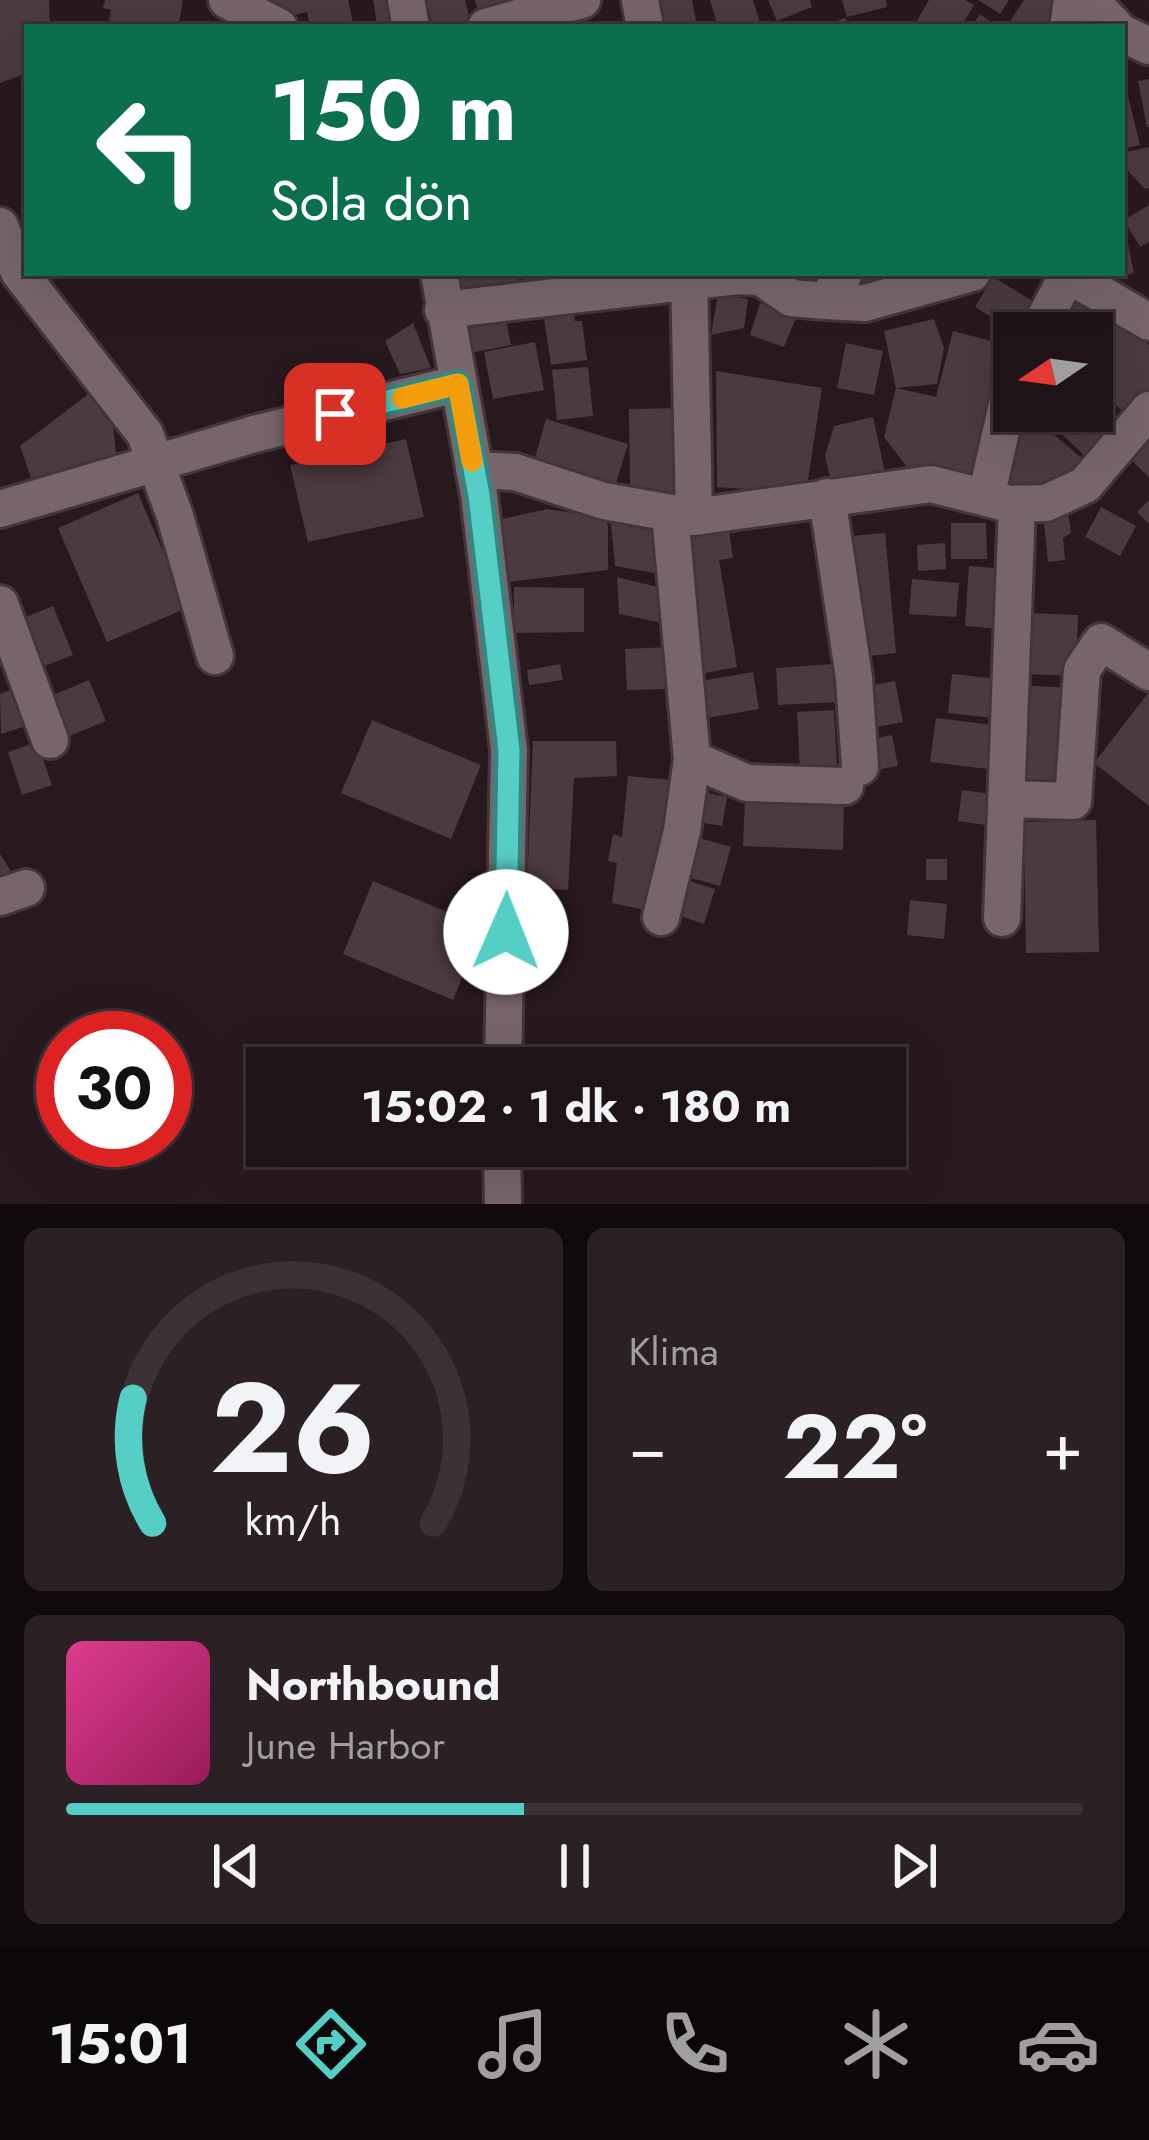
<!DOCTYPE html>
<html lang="tr">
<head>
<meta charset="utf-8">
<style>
	:root { --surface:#1e1317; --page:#2b2024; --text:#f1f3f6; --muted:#a19ea1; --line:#3c3236; --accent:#55cec5 }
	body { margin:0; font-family:Jost,sans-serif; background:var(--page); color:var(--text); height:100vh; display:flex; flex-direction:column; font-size:45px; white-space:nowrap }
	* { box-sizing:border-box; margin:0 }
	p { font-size:39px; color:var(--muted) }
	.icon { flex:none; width:66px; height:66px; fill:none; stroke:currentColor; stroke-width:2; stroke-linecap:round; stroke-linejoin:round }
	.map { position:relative; height:1204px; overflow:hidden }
	.details { display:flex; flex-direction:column; gap:24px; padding:24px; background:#100a0d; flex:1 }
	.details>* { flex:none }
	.banner { position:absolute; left:24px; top:24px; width:1101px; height:252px; border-radius:0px; box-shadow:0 12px 48px #0002,0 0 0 3px var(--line); background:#0b6e4f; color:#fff; overflow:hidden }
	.needle { width:78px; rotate:257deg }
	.tools { position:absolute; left:993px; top:312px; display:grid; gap:24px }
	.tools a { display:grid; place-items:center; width:120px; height:120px; border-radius:0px; background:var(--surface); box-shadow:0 12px 48px #0002,0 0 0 3px var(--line); font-size:60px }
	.speed { position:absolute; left:36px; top:1011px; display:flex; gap:24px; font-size:60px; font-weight:700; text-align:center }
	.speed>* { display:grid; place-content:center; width:156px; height:156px; border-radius:50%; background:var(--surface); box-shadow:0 12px 48px #0002,0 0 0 3px var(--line); line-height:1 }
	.speed .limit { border:18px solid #d22; background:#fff; color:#111 }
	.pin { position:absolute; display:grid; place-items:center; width:102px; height:102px; color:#fff; margin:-51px; border-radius:24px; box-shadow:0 6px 18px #0006 }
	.me { position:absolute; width:132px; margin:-66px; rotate:1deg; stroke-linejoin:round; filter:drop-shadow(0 0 9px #0008) }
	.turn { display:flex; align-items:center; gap:42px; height:252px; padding:0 48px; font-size:54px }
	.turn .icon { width:156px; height:156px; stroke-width:2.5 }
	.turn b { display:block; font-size:84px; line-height:102px }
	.big { font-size:90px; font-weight:700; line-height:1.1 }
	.details .tile { flex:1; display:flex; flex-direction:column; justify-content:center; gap:18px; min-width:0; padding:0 42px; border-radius:18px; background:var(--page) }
	.details .dial { align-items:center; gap:0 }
	.dial svg { height:312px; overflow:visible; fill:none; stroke:var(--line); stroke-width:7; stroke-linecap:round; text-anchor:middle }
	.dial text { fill:var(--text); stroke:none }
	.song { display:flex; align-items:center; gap:36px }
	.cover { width:144px; height:144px; border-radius:18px; background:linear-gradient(135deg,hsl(330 70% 55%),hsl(330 70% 35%)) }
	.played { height:12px; border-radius:6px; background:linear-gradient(90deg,var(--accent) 45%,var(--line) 45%) }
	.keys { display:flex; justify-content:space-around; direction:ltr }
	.heat { display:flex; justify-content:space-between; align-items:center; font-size:66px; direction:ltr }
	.details .tiles { flex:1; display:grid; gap:24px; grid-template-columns:1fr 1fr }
	.tile:last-child { grid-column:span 2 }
	.trip { position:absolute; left:246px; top:1047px; width:660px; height:120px; border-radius:0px; background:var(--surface); box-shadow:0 12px 48px #0002,0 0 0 3px var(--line); font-weight:700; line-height:120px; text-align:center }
	.tab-bar { display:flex; height:192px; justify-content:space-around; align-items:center; background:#0c0809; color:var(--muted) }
	.tab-bar .icon { width:84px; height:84px }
	.tab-bar .on { color:var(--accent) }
	.tab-bar b { font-size:54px; color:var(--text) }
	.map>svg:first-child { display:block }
</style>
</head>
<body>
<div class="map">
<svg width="1149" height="1204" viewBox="0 0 1149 1204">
	<rect width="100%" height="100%" fill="#28191f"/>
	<path fill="#4c3a41" d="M 0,0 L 49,0 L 50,27 L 27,27 L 27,73 L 0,83 Z
		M 105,0 L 181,0 L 183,1 L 178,27 L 116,27 L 117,22 L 109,20 L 111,10 L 103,8 Z
		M 273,0 L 348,0 L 354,27 L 323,27 L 322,23 L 310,26 L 307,12 L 278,19 Z
		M 373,0 L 400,0 L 403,20 L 377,24 Z
		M 427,0 L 465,0 L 470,20 L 433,27 Z
		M 475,0 L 521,0 L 480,18 Z
		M 660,0 L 692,0 L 697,27 L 665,27 Z
		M 710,0 L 753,0 L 761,27 L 718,27 Z
		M 768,0 L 810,0 L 812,7 L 777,21 Z
		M 842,0 L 886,0 L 887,7 L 847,17 Z
		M 929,0 L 965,0 L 974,5 L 961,27 L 921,27 L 915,24 Z
		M 978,0 L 1009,0 L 1000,14 Z
		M 1024,0 L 1059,0 L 1066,6 L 1049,27 L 1006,27 Z
		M 980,14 L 999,27 L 971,27 Z
		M 845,18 L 849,27 L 821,27 L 821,26 Z
		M 1149,79 L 1149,127 L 1147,127 L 1138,81 Z
		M 1127,92 L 1140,145 L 1122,149 L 1122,93 Z
		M 1149,147 L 1149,188 L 1145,189 L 1128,171 L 1122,172 L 1122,153 Z
		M 1149,205 L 1149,242 L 1140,247 L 1124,220 Z
		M 1127,239 L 1134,273 L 1110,278 L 1109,273 L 1122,273 L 1122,240 Z
		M 460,273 L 518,273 L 520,294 L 462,299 Z
		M 542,273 L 588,273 L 591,284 L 546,293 Z
		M 769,273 L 817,273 L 802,295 Z
		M 858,273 L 930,273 L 870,289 Z
		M 993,277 L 1036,303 L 1018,333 L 975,307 Z
		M 718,294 L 748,299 L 744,328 L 711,335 Z
		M 571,300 L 575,321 L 582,321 L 587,360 L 551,365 L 542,305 Z
		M 1076,300 L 1127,327 L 1149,345 L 1149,397 L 1129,416 L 1092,385 L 1092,333 L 1059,333 Z
		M 760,303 L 796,318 L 784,347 L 750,335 Z
		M 503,305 L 511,345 L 459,355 L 451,316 Z
		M 934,319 L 944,348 L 937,384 L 896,388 L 884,331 Z
		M 413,323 L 431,368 L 400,374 L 385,341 Z
		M 953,331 L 1014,347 L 988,409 L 971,485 L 910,471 L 884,437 L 896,388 L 936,397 Z
		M 535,342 L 544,390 L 493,399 L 484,352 Z
		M 846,343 L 883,351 L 874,395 L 837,388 Z
		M 588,367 L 593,416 L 557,420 L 552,370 Z
		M 716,371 L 822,388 L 806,493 L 717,487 Z
		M 91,392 L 113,425 L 116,454 L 31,478 L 20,446 Z
		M 1092,404 L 1115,425 L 1085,456 L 1037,411 L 1092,411 Z
		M 683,408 L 684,493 L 630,493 L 629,409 Z
		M 1028,413 L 1083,459 L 1045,494 L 1013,494 L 1000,474 L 1019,434 L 1014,428 Z
		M 873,417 L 886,477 L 832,486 L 825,456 L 834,426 Z
		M 546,419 L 628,444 L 614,490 L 533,465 Z
		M 1149,438 L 1149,477 L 1129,458 Z
		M 406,439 L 424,517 L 308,542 L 290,465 Z
		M 138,493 L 187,608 L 107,642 L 58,528 Z
		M 1149,500 L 1149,524 L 1137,512 Z
		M 1101,507 L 1136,526 L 1120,556 L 1085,537 Z
		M 547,509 L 580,514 L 601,512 L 608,526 L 608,570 L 508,582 L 489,522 Z
		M 610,513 L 657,522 L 660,574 L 615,566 Z
		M 1068,513 L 1071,533 L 1063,538 L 1065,560 L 1048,562 L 1044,522 Z
		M 728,523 L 733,558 L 719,560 L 737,667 L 700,674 L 680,531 Z
		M 951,523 L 986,523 L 987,559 L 951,559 Z
		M 885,533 L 896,653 L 852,658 L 841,537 Z
		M 945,543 L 946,569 L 918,571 L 917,545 Z
		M 969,566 L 1006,569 L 1001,629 L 965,626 Z
		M 617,577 L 670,590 L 673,625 L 619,614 Z
		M 912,579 L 959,583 L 956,617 L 909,614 Z
		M 514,587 L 584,588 L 584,632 L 514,633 Z
		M 53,606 L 73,655 L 40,668 L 21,619 Z
		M 1028,613 L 1078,615 L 1076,676 L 1026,674 Z
		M 670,647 L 671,689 L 627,690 L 625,649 Z
		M 560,664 L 563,680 L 529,685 L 527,670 Z
		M 834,664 L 836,702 L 778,705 L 776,668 Z
		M 753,672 L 759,709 L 701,719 L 695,682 Z
		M 952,674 L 998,679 L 994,718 L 948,713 Z
		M 89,680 L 106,721 L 67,737 L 51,696 Z
		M 895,681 L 903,722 L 861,730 L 853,689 Z
		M 1020,685 L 1071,688 L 1065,787 L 1014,784 Z
		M 20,687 L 32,724 L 1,734 L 0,694 Z
		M 1149,692 L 1149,806 L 1094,763 Z
		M 834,710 L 837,768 L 800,770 L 797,712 Z
		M 936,718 L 993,725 L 988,769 L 930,762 Z
		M 372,720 L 481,765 L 451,839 L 341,793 Z
		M 892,735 L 898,766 L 869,771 L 864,741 Z
		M 533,741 L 616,741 L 617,776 L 574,778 L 568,890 L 527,887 Z
		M 37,742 L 52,785 L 22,795 L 8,752 Z
		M 628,776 L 672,780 L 655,912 L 612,903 L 617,863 L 608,861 L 613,834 L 622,837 Z
		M 962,790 L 998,795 L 993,826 L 958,821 Z
		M 697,791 L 727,797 L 722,826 L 692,821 Z
		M 745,798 L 844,801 L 843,850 L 743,846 Z
		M 1096,820 L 1099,952 L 1026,953 L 1024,822 Z
		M 689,835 L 731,847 L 720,886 L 677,874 Z
		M 0,854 L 12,873 L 0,879 Z
		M 926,859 L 947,859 L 947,880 L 926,880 Z
		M 680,878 L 715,889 L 704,924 L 669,912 Z
		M 373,881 L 483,927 L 453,1000 L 343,954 Z
		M 910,900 L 947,904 L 944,939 L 907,935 Z"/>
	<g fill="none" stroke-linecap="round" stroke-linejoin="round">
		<g stroke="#42363b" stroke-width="42">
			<path id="minor" d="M 227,0 L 279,27
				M 406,0 L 411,27
				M 640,0 L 645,27
				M 1090,0 L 1116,27
				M 486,27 L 582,0
				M 1068,27 L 1072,0
				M 1122,33 L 1149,46
				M 0,226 L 19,272 L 145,434 L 175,516 L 215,656
				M 439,273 L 479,495 L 509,750 L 503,1068
				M 689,273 L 694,517
				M 844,273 L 826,301 L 865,303 L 972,273
				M 1065,273 L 1149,322
				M 443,310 L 737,276 L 761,277 L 791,298 L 826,301
				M 1037,333 L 1068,274
				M 474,470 L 515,472 L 604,501 L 694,517 L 931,484 L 1010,504 L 1046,503 L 1085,485 L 1149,410
				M 827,497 L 854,678 L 860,767
				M 986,498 L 1014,373
				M 0,509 L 254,434 L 457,384
				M 0,604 L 50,740
				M 692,759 L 747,783 L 845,786
				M 1006,799 L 1073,801 L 1082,670 L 1101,642 L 1149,672
				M 0,897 L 26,888
				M 661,917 L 682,831 L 692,759 L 670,513
				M 1002,918 L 1017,504
				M 502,1146 L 503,1204"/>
		</g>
		<use href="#minor" stroke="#78656c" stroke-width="36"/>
	</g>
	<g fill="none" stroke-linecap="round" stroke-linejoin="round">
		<g stroke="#378680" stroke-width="30">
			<path id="route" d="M 335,414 L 458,384 L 479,495 L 509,750 L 506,932"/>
		</g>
		<use href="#route" stroke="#55cec5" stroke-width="21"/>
		<path stroke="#f59e0b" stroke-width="21" d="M 402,398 L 458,384 L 472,461"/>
	</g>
</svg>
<div class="tools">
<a><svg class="needle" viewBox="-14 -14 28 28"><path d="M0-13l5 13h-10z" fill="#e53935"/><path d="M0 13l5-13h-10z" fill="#a19ea1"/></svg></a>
</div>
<div class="speed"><div class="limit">30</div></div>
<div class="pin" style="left:335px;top:414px;background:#d93025"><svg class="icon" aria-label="arrive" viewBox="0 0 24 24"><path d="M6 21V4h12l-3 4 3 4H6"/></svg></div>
<svg class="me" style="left:506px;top:932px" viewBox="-20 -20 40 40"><circle r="19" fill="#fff"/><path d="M0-13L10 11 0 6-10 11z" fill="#55cec5"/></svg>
<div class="trip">15:02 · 1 dk · 180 m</div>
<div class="banner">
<div class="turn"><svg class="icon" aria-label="left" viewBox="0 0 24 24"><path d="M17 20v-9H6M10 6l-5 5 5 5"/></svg><div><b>150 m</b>Sola dön</div></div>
</div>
</div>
<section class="details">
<div class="tiles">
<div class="tile dial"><svg viewBox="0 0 100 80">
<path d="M14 69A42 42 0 1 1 86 69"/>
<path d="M14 69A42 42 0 0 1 9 37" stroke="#55cec5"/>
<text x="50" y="56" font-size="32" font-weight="700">26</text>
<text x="50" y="72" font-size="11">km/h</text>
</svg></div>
<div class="tile"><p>Klima</p>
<div class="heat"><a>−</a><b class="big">22°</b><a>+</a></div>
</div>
<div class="tile">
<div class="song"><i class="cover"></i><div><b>Northbound</b><p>June Harbor</p></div></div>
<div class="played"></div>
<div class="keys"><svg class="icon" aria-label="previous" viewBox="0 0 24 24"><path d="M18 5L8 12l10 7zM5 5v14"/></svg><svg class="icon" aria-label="pause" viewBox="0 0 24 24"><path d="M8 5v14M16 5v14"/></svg><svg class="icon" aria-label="next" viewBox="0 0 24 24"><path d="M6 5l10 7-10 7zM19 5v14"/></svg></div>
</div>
</div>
</section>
<nav class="tab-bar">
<b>15:01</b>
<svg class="icon on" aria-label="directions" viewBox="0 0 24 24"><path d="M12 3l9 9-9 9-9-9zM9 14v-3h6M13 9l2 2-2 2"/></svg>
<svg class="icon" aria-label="music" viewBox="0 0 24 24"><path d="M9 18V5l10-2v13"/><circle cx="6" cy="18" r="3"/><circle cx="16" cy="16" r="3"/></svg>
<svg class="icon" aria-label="phone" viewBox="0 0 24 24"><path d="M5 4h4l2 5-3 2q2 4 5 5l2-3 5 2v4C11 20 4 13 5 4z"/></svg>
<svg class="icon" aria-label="climate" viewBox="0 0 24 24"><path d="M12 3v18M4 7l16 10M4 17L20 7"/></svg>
<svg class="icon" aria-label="car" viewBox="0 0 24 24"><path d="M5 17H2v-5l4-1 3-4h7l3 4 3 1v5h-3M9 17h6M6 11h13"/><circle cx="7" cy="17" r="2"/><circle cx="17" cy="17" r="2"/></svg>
</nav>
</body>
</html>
